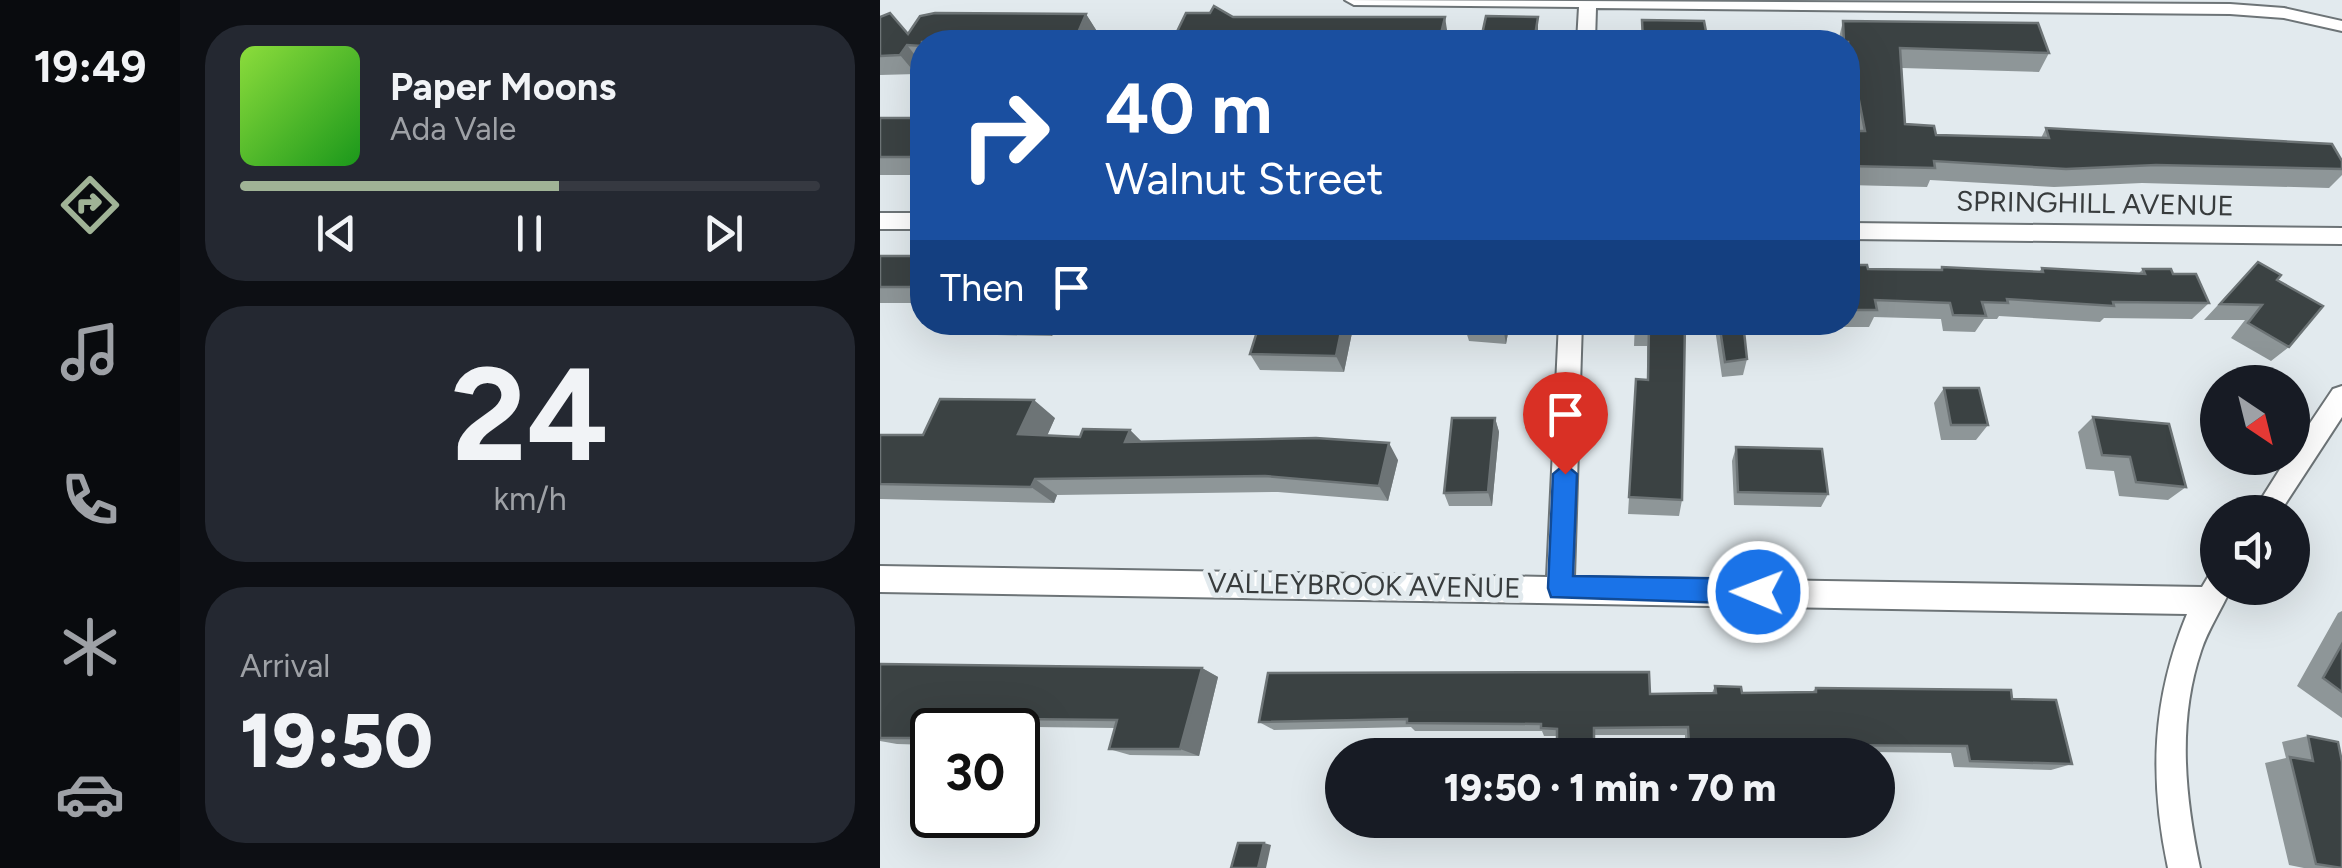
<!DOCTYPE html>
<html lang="en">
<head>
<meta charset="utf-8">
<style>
	:root { --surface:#171b24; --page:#242831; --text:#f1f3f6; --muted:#9ea1a6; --line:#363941; --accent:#a0b396 }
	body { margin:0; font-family:Figtree,sans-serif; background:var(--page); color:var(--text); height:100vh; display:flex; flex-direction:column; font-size:38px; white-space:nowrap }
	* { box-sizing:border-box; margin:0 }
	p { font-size:32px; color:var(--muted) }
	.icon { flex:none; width:55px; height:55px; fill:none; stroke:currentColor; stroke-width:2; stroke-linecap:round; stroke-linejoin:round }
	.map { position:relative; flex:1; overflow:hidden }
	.details { display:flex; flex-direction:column; gap:25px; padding:25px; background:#0d0f14; width:700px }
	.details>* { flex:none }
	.top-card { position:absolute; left:30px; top:30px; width:950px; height:305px; border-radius:40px; box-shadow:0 10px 40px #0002; background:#1a4fa0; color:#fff; overflow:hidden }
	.needle { width:65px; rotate:145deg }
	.buttons { position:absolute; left:1320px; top:365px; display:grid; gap:20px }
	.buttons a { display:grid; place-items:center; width:110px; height:110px; border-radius:50%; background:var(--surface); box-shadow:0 10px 40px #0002; font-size:50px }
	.speed { position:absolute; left:30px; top:708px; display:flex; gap:20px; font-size:50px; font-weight:700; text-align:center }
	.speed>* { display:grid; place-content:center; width:130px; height:130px; border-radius:50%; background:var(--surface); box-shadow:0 10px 40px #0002; line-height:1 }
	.speed .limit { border:5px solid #111; border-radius:15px; background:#fff; color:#111 }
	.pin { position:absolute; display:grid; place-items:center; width:85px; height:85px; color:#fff; margin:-102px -42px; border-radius:50% 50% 50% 0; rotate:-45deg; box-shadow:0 0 10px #0007 }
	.pin .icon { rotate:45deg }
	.me { position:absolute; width:110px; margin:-55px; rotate:271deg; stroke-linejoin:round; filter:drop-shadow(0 0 8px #0008) }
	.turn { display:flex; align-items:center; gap:35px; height:210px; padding:0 30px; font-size:45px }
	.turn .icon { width:130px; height:130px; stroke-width:2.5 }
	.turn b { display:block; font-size:70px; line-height:85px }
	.then { display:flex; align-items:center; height:95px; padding:0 30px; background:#0003; gap:20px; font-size:38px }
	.big { font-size:75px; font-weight:800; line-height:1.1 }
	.details .card { flex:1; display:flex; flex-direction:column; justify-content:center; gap:15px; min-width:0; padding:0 35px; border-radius:40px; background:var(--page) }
	.details .dial { align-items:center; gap:0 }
	.dial b { font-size:130px; line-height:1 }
	.song { display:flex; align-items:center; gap:30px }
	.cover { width:120px; height:120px; border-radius:15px; background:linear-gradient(135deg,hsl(90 70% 55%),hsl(120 70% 35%)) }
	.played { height:10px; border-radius:5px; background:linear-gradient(90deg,var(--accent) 55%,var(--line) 55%) }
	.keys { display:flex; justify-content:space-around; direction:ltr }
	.trip { position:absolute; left:445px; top:738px; width:570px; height:100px; border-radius:50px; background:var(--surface); box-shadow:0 10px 40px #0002; font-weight:800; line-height:100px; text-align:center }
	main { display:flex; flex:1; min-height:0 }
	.menu { display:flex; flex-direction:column; width:180px; justify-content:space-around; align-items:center; background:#090b0e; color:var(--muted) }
	.menu .icon { width:70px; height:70px }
	.menu .active { color:var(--accent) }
	.menu b { font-size:45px; color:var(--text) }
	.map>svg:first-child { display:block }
</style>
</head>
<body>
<main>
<nav class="menu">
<b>19:49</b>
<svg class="icon active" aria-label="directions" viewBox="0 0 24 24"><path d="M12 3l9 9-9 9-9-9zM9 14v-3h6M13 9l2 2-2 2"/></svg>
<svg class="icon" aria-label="music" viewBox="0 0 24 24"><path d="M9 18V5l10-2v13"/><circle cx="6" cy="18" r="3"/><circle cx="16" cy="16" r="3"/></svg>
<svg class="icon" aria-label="phone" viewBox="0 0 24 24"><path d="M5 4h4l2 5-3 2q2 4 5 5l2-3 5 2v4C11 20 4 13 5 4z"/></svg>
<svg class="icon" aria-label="climate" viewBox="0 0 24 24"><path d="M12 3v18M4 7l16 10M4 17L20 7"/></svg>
<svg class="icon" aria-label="car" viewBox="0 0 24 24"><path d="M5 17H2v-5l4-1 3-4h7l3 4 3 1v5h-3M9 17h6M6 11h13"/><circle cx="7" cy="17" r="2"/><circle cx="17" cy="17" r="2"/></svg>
</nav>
<section class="details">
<div class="card">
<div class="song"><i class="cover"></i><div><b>Paper Moons</b><p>Ada Vale</p></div></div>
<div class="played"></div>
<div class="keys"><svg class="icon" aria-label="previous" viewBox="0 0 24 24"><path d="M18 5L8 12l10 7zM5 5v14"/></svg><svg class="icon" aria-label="pause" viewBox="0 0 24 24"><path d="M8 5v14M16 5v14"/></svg><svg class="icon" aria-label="next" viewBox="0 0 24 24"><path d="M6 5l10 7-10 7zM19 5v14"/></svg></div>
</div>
<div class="card dial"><b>24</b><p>km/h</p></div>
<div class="card"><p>Arrival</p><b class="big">19:50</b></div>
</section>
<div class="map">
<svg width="1462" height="868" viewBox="0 0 1462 868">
	<rect width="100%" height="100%" fill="#e2eaee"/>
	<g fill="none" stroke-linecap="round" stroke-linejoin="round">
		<g stroke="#6d7477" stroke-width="4">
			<path id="street" d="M 465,0 L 1350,4 L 1404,8 L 1462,21 L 1462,31 L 1404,18 L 1350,14 L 716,8 L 715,42 L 697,42 L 699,7 L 474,5 Z
				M 0,213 L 42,213 L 42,229 L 0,229 Z
				M 968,223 L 1462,228 L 1462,244 L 968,239 Z
				M 679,322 L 702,322 L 694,577 L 1322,587 L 1328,577 L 1338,573 L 1338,588 L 1351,588 C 1342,609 1328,629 1321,651 C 1297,722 1305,797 1320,868 L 1288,868 C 1269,778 1272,699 1307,614 L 0,592 L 0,566 L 667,577 Z
				M 1462,386 L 1462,417 L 1400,512 L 1373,512 L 1407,458 L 1412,458 L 1412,450 L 1453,389 Z"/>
		</g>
		<use href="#street" fill="#fff" fill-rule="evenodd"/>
	</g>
	<path fill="#8e9698" d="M 206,14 L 218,33 L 42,46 L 42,64 L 36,74 L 0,75 L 0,17 L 28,34 Z
		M 658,17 L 658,42 L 602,42 L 601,39 Z
		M 963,21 L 1169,53 L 1159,72 L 1022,68 L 1025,124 L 1056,135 L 1161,138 L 1166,128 L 1462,161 L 1462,175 L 1449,188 L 1262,183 L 1174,187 L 1050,180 L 1047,187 L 968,185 L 968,131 L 976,131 L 970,99 L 968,99 L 968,42 L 958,42 Z
		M 0,118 L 42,118 L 42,175 L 0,175 Z
		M 0,256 L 42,256 L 42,303 L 0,303 Z
		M 1378,262 L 1397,280 L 1409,347 L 1391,361 L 1351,338 L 1365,320 L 1324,320 Z
		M 968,265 L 988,269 L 1060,270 L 1062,267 L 1159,272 L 1162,268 L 1258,274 L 1263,269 L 1293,274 L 1329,303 L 1312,319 L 1224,318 L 1220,322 L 1119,316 L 1117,319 L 1104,319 L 1095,332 L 1063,331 L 1061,319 L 994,317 L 989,327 L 953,327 L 952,322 L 968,322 Z
		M 69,322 L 210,322 L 207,330 L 175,330 L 172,336 L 117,335 L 108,327 L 74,327 Z
		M 380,322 L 507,322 L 474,323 L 464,372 L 380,370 L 370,354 Z
		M 630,322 L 626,344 L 589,341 L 584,325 Z
		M 755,322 L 805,322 L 802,500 L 799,516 L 748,514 L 756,379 L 767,380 L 767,346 L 754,346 Z
		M 834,322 L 863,322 L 867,359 L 863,375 L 842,377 Z
		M 1064,388 L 1108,425 L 1096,440 L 1061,440 L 1054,403 Z
		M 1213,417 L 1306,487 L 1288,500 L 1239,496 L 1234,471 L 1206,469 L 1198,432 Z
		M 175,418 L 167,435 L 200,437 L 250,430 L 262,442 L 518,460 L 508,501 L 398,492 L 177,495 L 174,503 L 0,499 L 0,435 L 43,435 Z
		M 615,418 L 619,432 L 612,506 L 569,506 L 564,493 Z
		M 856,447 L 948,494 L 941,507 L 854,505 L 852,461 Z
		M 1462,611 L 1462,718 L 1417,686 L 1458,613 Z
		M 0,664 L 322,668 L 338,677 L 319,756 L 250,755 L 229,749 L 235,728 L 81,726 L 79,730 L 52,730 L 52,745 L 17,744 L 0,741 Z
		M 835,686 L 862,693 L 932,692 L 936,688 L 1132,699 L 1192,764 L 1171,770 L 1074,767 L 1071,753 L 913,751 L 882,755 L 848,755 L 848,749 L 805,750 L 805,735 L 715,735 L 715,754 L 679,754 L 677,748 L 677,736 L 664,736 L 662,731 L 535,731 L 531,727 L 394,730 L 379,722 L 770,694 L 832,693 Z
		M 1428,736 L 1462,868 L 1424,868 L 1409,865 L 1385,763 L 1406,758 L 1402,742 Z"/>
	<path fill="#6d7476" d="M 206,14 L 218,33 L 214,42 L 194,42 Z
		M 565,17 L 568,36 L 567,42 L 559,42 Z
		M 658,17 L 658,42 L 654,42 Z
		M 27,45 L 42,64 L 36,74 L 20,55 Z
		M 159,322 L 168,322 L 175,330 L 172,336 Z
		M 199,322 L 210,322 L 207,330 Z
		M 463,322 L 474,323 L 464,372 L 456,356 Z
		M 624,322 L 630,322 L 626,344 L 623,327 Z
		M 154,400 L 175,418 L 160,452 L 138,434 Z
		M 615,418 L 619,432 L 612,506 L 608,492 Z
		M 250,430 L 267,447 L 245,442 Z
		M 509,443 L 518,460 L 508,501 L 499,486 Z
		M 155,479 L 177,495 L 174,503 L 151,487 Z
		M 322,668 L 338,677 L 319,756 L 300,749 Z
		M 52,718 L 81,726 L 79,730 L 52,730 L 52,740 L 44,738 Z
		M 384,843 L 391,845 L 386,868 L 378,868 Z"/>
	<path fill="#3b4243" stroke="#6d7476" stroke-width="2.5" d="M 334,6 L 353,17 L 565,17 L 559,42 L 292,42 L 306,13 L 330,13 Z
		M 10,13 L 28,34 L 40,16 L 55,13 L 206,14 L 194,42 L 42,42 L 42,46 L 27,45 L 20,55 L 0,56 L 0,17 Z
		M 606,16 L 658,17 L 654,42 L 628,42 L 628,40 L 601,39 Z
		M 762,20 L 824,21 L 828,42 L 763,42 Z
		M 963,21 L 1158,23 L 1169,53 L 1020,48 L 1025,124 L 1054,126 L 1056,135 L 1169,138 L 1166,128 L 1452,144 L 1462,161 L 1462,169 L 1276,165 L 1186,169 L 1054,161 L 1055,168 L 968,166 L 968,131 L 985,131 L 975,80 L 968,80 L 968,42 L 964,42 Z
		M 0,118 L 42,118 L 42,157 L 0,157 Z
		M 0,256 L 42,256 L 42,287 L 0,287 Z
		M 1378,262 L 1401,275 L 1397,280 L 1443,306 L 1409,347 L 1368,323 L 1382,305 L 1340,304 Z
		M 968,265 L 987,265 L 988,269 L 1062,270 L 1062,267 L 1163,272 L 1162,268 L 1265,274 L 1263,269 L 1291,269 L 1293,274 L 1316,274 L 1329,303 L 1233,302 L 1234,306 L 1127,299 L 1128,303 L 1102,302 L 1106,316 L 1073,315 L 1070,303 L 995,300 L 997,310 L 968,310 Z
		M 380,322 L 463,322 L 456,356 L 370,354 Z
		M 585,322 L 624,322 L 623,327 L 584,325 Z
		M 755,322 L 805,322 L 802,500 L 749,497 L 756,379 L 768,380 L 769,326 L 755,325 Z
		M 839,322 L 863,322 L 867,359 L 845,362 Z
		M 1064,388 L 1099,388 L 1108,425 L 1071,425 Z
		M 60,399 L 154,400 L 138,434 L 200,437 L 203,429 L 250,430 L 245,442 L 436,438 L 509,443 L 499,486 L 385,476 L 155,479 L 151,487 L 0,484 L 0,435 L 43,435 Z
		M 1213,417 L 1289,424 L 1306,487 L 1256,482 L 1250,457 L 1222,455 Z
		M 572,418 L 615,418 L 608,492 L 564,493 Z
		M 856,447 L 942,449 L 948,494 L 858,492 Z
		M 1462,644 L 1462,692 L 1443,678 Z
		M 0,664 L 322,668 L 300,749 L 229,749 L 237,720 L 52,718 L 44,738 L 0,738 Z
		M 769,672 L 770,694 L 836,693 L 835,686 L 861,687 L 862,693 L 936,692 L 936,688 L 1131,690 L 1132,699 L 1176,700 L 1192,764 L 1090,761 L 1087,746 L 921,745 L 882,748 L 883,754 L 854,755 L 853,743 L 809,743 L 808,727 L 714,728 L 714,747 L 677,748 L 677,729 L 661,728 L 661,724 L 527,723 L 527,719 L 379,722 L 388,673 Z
		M 1428,736 L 1458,742 L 1462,762 L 1462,868 L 1436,864 L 1410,757 L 1433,761 Z
		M 358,843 L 384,843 L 378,868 L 351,868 Z"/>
	<path fill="#1a73e8" stroke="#114b97" stroke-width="2.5" d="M 685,464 L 697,474 L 693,576 L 878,579 L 886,583 L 890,592 L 886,600 L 878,604 L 671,597 L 668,588 L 673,474 Z"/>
	<g text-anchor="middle" stroke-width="10" stroke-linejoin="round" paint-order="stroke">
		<g font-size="28" fill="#383c3d" stroke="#e2eaee">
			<text transform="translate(1215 203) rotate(1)" y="10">SPRINGHILL AVENUE</text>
			<text transform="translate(484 585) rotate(1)" y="10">VALLEYBROOK AVENUE</text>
		</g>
	</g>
</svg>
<div class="buttons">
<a><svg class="needle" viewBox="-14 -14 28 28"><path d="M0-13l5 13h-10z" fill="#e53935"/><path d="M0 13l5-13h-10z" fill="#9ea1a6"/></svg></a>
<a><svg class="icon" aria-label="sound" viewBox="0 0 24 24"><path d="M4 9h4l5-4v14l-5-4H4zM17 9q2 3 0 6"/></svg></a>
</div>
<div class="speed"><div class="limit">30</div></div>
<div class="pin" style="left:685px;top:474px;background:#d93025"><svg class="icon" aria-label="arrive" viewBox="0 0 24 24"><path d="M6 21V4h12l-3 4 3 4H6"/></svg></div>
<svg class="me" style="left:878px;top:592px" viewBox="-20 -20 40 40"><circle r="17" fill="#1a73e8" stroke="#fff" stroke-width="3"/><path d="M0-11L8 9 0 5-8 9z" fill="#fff"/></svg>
<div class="trip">19:50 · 1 min · 70 m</div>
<div class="top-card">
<div class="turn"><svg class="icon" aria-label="right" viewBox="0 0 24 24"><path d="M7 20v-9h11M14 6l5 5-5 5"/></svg><div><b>40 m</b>Walnut Street</div></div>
<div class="then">Then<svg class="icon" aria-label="arrive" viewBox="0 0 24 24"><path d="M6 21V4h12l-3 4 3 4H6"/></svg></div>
</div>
</div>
</main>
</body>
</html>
